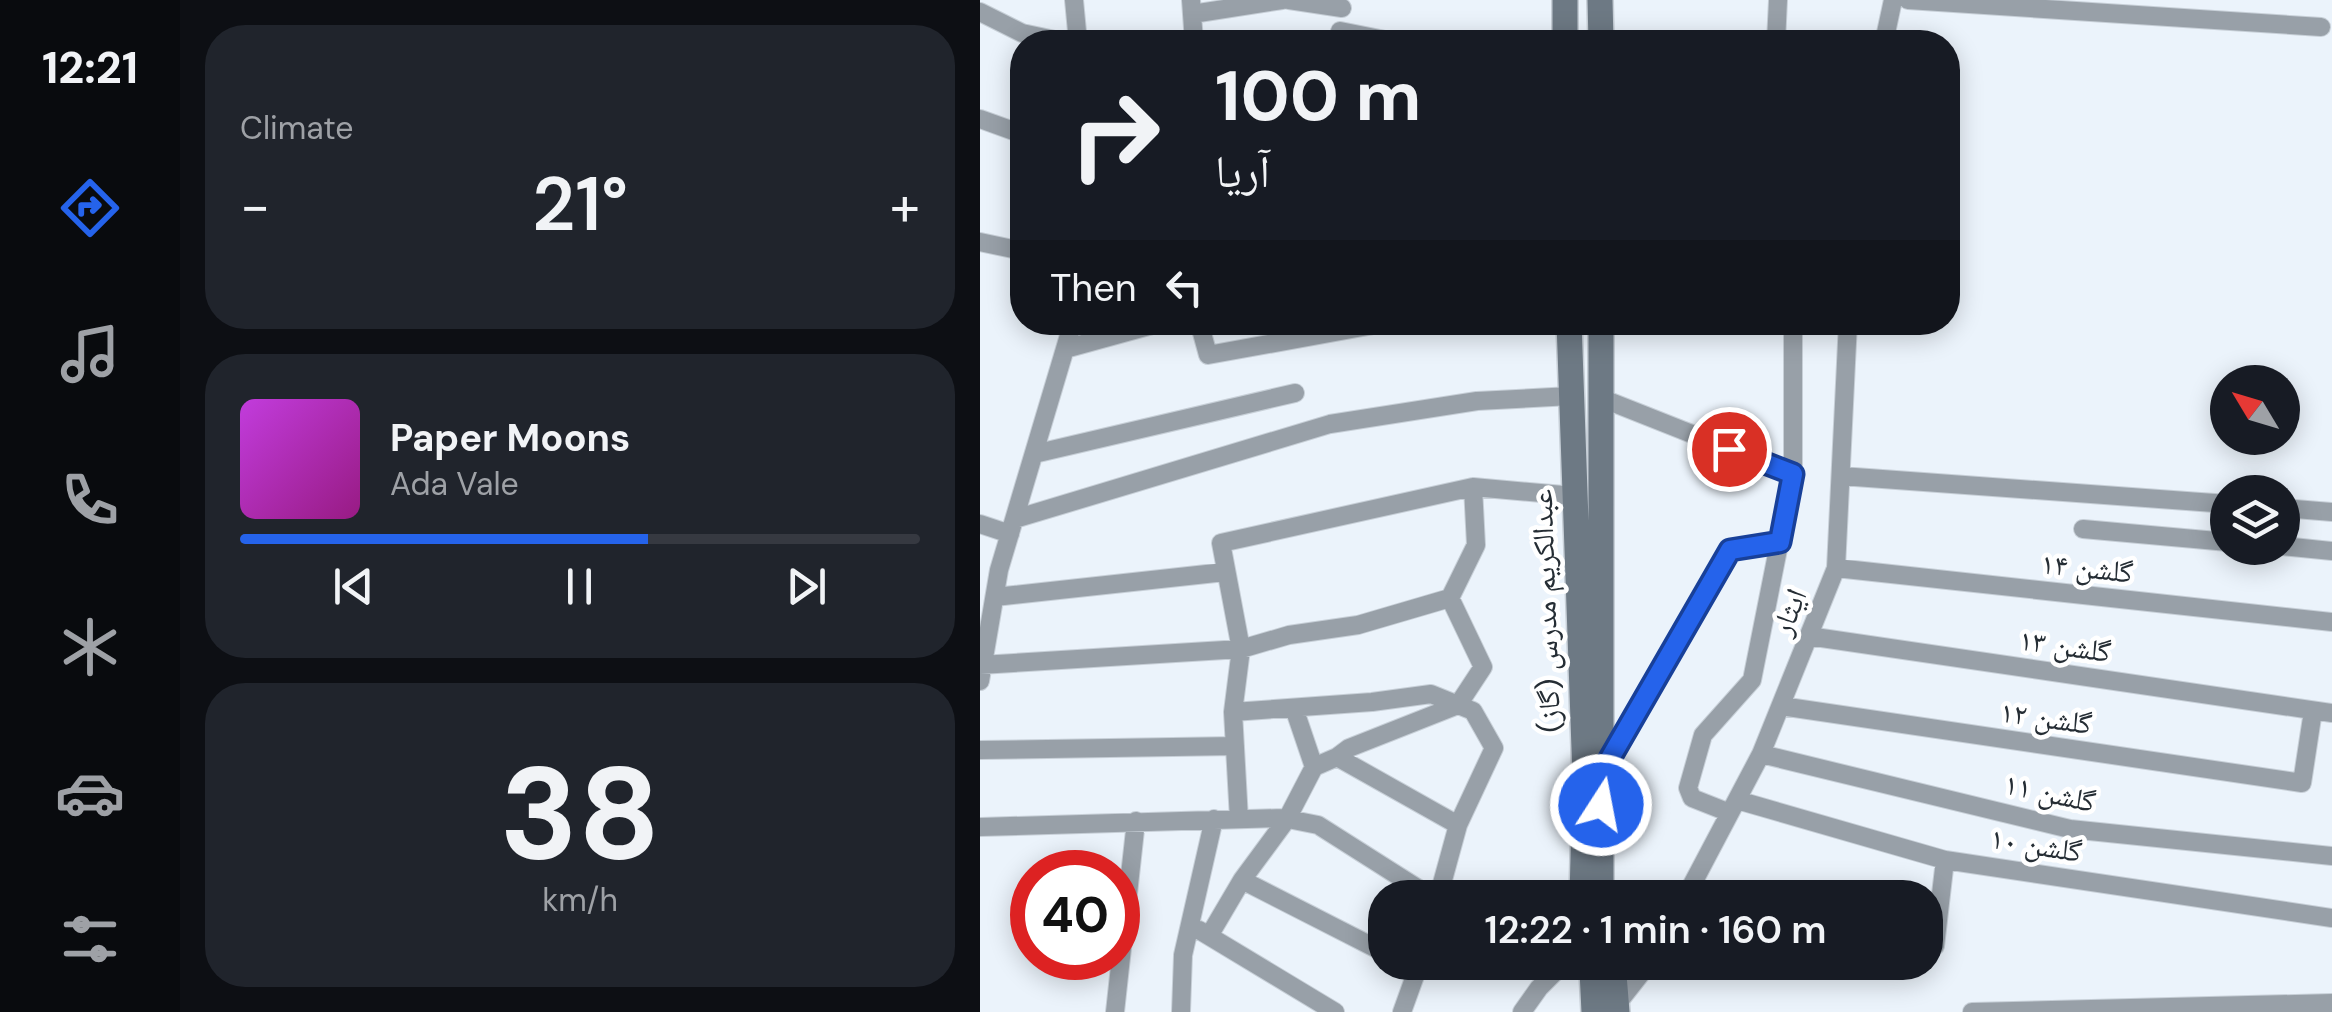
<!DOCTYPE html>
<html lang="en">
<head>
<meta charset="utf-8">
<style>
	:root { --surface:#171b24; --page:#20242c; --text:#f1f3f6; --muted:#9ea1a6; --line:#363941; --accent:#2563eb }
	body { margin:0; font-family:"DM Sans","Noto Naskh Arabic",sans-serif; background:var(--page); color:var(--text); height:100vh; display:flex; flex-direction:column; font-size:38px; white-space:nowrap }
	* { box-sizing:border-box; margin:0 }
	p { font-size:32px; color:var(--muted) }
	.icon { flex:none; width:55px; height:55px; fill:none; stroke:currentColor; stroke-width:2; stroke-linecap:round; stroke-linejoin:round }
	.map { position:relative; flex:1; overflow:hidden }
	.panel { display:flex; flex-direction:column; gap:25px; padding:25px; background:#0d0f14; width:800px }
	.panel>* { flex:none }
	.hud { position:absolute; left:30px; top:30px; width:950px; height:305px; border-radius:40px; box-shadow:0 5px 25px #0003; background:#171b24; color:var(--text); overflow:hidden }
	.needle { width:65px; rotate:308deg }
	.fabs { position:absolute; left:1230px; top:365px; display:grid; gap:20px }
	.fabs a { display:grid; place-items:center; width:90px; height:90px; border-radius:50%; background:var(--surface); box-shadow:0 5px 25px #0003; font-size:50px }
	.speed { position:absolute; left:30px; top:850px; display:flex; gap:20px; font-size:50px; font-weight:700; text-align:center }
	.speed>* { display:grid; place-content:center; width:130px; height:130px; border-radius:50%; background:var(--surface); box-shadow:0 5px 25px #0003; line-height:1 }
	.speed .limit { border:15px solid #d22; background:#fff; color:#111 }
	.pin { position:absolute; display:grid; place-items:center; width:85px; height:85px; color:#fff; margin:-42px; border:5px solid #fff; border-radius:50%; box-shadow:0 2px 10px #0007 }
	.me { position:absolute; width:110px; margin:-55px; rotate:11deg; stroke-linejoin:round; filter:drop-shadow(0 0 8px #0008) }
	.turn { display:flex; align-items:center; gap:35px; height:210px; padding:0 40px; font-size:45px }
	.turn .icon { width:130px; height:130px; stroke-width:2.5 }
	.turn b { display:block; font-size:70px; line-height:85px }
	.then { display:flex; align-items:center; height:95px; padding:0 40px; background:#0003; gap:20px; font-size:38px }
	.big { font-size:75px; font-weight:600; line-height:1.1 }
	.panel .card { flex:1; display:flex; flex-direction:column; justify-content:center; gap:15px; min-width:0; padding:0 35px; border-radius:40px; background:var(--page) }
	.panel .dial { align-items:center; gap:0 }
	.dial b { font-size:130px; line-height:1 }
	.song { display:flex; align-items:center; gap:30px }
	.cover { width:120px; height:120px; border-radius:15px; background:linear-gradient(135deg,hsl(290 70% 55%),hsl(310 70% 35%)) }
	.played { height:10px; border-radius:5px; background:linear-gradient(90deg,var(--accent) 60%,var(--line) 60%) }
	.keys { display:flex; justify-content:space-around; direction:ltr }
	.heat { display:flex; justify-content:space-between; align-items:center; font-size:55px; direction:ltr }
	.trip { position:absolute; left:388px; top:880px; width:575px; height:100px; border-radius:40px; background:var(--surface); box-shadow:0 5px 25px #0003; font-weight:600; line-height:100px; text-align:center }
	main { display:flex; flex:1; min-height:0 }
	.tab-bar { display:flex; flex-direction:column; width:180px; justify-content:space-around; align-items:center; background:#090b0e; color:var(--muted) }
	.tab-bar .icon { width:70px; height:70px }
	.tab-bar .on { color:var(--accent) }
	.tab-bar b { font-size:45px; color:var(--text) }
	.map>svg:first-child { display:block }
</style>
</head>
<body>
<main>
<nav class="tab-bar">
<b>12:21</b>
<svg class="icon on" aria-label="directions" viewBox="0 0 24 24"><path d="M12 3l9 9-9 9-9-9zM9 14v-3h6M13 9l2 2-2 2"/></svg>
<svg class="icon" aria-label="music" viewBox="0 0 24 24"><path d="M9 18V5l10-2v13"/><circle cx="6" cy="18" r="3"/><circle cx="16" cy="16" r="3"/></svg>
<svg class="icon" aria-label="phone" viewBox="0 0 24 24"><path d="M5 4h4l2 5-3 2q2 4 5 5l2-3 5 2v4C11 20 4 13 5 4z"/></svg>
<svg class="icon" aria-label="climate" viewBox="0 0 24 24"><path d="M12 3v18M4 7l16 10M4 17L20 7"/></svg>
<svg class="icon" aria-label="car" viewBox="0 0 24 24"><path d="M5 17H2v-5l4-1 3-4h7l3 4 3 1v5h-3M9 17h6M6 11h13"/><circle cx="7" cy="17" r="2"/><circle cx="17" cy="17" r="2"/></svg>
<svg class="icon" aria-label="filters" viewBox="0 0 24 24"><path d="M4 7h16M4 17h16"/><circle cx="9" cy="7" r="2"/><circle cx="15" cy="17" r="2"/></svg>
</nav>
<section class="panel">
<div class="card"><p>Climate</p>
<div class="heat"><a>−</a><b class="big">21°</b><a>+</a></div>
</div>
<div class="card">
<div class="song"><i class="cover"></i><div><b>Paper Moons</b><p>Ada Vale</p></div></div>
<div class="played"></div>
<div class="keys"><svg class="icon" aria-label="previous" viewBox="0 0 24 24"><path d="M18 5L8 12l10 7zM5 5v14"/></svg><svg class="icon" aria-label="pause" viewBox="0 0 24 24"><path d="M8 5v14M16 5v14"/></svg><svg class="icon" aria-label="next" viewBox="0 0 24 24"><path d="M6 5l10 7-10 7zM19 5v14"/></svg></div>
</div>
<div class="card dial"><b>38</b><p>km/h</p></div>
</section>
<div class="map">
<svg width="1352" height="1012" viewBox="0 0 1352 1012">
	<rect width="100%" height="100%" fill="#ebf3fb"/>
	<g fill="none" stroke-linecap="round" stroke-linejoin="round">
		<g stroke="#c7cfd7" stroke-width="20">
			<path id="street" d="M 94,0 L 98,42
				M 211,0 L 214,42
				M 309,0 L 362,8
				M 928,0 L 1341,27
				M 0,12 L 42,33 L 84,42
				M 212,14 L 302,0
				M 360,31 L 415,42
				M 796,42 L 798,0
				M 904,42 L 913,0
				M 0,119 L 42,134
				M 0,242 L 42,251
				M 219,322 L 228,355 L 410,322
				M 85,349 L 183,322
				M 621,398 L 813,474
				M 54,454 L 315,393
				M 861,476 L 1248,504
				M 1302,508 L 1352,512
				M 35,519 L 350,424 L 497,401 L 591,396
				M 0,524 L 30,534
				M 1103,529 L 1248,542
				M 1302,546 L 1352,551
				M 856,568 L 1352,622
				M 15,597 L 245,572
				M 470,598 L 503,667 L 478,705
				M 470,598 L 496,545 L 493,487
				M 828,636 L 1352,713
				M 0,665 L 261,649 L 309,635 L 378,625 L 470,598
				M 0,681 L 19,570 L 93,322
				M 801,706 L 1322,783 L 1333,711
				M 314,708 L 334,767
				M 253,712 L 392,702 L 451,694 L 493,711 L 514,748 L 478,825 L 458,898
				M 0,750 L 255,746
				M 781,754 L 1090,829 L 1352,856
				M 357,757 L 478,825
				M 621,774 L 750,550 L 800,542
				M 757,800 L 965,860 L 1352,918
				M 750,813 L 712,798 L 708,788 L 723,735 L 772,680 L 813,474 L 813,322
				M 259,819 L 253,712 L 261,649 L 241,543 L 493,487 L 595,496
				M 0,827 L 303,818 L 338,825 L 453,898
				M 262,880 L 405,953
				M 710,889 L 745,898
				M 705,898 L 781,754 L 856,568 L 868,322
				M 219,930 L 355,1012
				M 229,936 L 262,880 L 307,819 L 334,767 L 357,757 L 369,748 L 478,705
				M 945,944 L 955,946 L 965,860
				M 637,1004 L 670,962
				M 135,1012 L 156,821
				M 201,1012 L 203,955 L 234,819
				M 422,1012 L 440,962
				M 542,1012 L 559,988 L 585,962
				M 992,1012 L 1352,1003"/>
		</g>
		<g stroke="#c7cfd7" stroke-width="28">
			<path id="secondary" d="M 620,0 L 621,42
				M 585,42 L 585,0
				M 589,322 L 605,777 L 602,898
				M 621,322 L 621,898
				M 633,962 L 637,1012
				M 612,970 L 614,1012"/>
		</g>
		<use href="#street" stroke="#98a0a8" stroke-width="18"/>
		<use href="#secondary" stroke="#6d7984" stroke-width="25"/>
	</g>
	<g fill="none" stroke-linecap="round" stroke-linejoin="round">
		<g stroke="#184099" stroke-width="25">
			<path id="route" d="M 621,805 L 621,774 L 750,550 L 800,542 L 813,474 L 749,449"/>
		</g>
		<use href="#route" stroke="#2563eb" stroke-width="18"/>
	</g>
	<g text-anchor="middle" stroke-width="9" stroke-linejoin="round" paint-order="stroke">
		<g font-size="30" fill="#252d34" stroke="#fff">
			<text transform="translate(1107 568) rotate(6)" y="10">گلشن ۱۴</text>
			<text transform="translate(566 611) rotate(-92)" y="10">عبدالکریم مدرس (گاز)</text>
			<text transform="translate(809 612) rotate(-68)" y="10">ایثار</text>
			<text transform="translate(1085 646) rotate(8)" y="10">گلشن ۱۳</text>
			<text transform="translate(1066 718) rotate(8)" y="10">گلشن ۱۲</text>
			<text transform="translate(1070 793) rotate(12)" y="10">گلشن ۱۱</text>
			<text transform="translate(1056 845) rotate(9)" y="10">گلشن ۱۰</text>
		</g>
	</g>
</svg>
<div class="fabs">
<a><svg class="needle" viewBox="-14 -14 28 28"><path d="M0-13l5 13h-10z" fill="#e53935"/><path d="M0 13l5-13h-10z" fill="#9ea1a6"/></svg></a>
<a><svg class="icon" aria-label="layers" viewBox="0 0 24 24"><path d="M12 4l9 5-9 5-9-5zM3 14l9 5 9-5"/></svg></a>
</div>
<div class="speed"><div class="limit">40</div></div>
<div class="pin" style="left:749px;top:449px;background:#d93025"><svg class="icon" aria-label="arrive" viewBox="0 0 24 24"><path d="M6 21V4h12l-3 4 3 4H6"/></svg></div>
<svg class="me" style="left:621px;top:805px" viewBox="-20 -20 40 40"><circle r="17" fill="#2563eb" stroke="#fff" stroke-width="3"/><path d="M0-11L8 9 0 5-8 9z" fill="#fff"/></svg>
<div class="trip">12:22 · 1 min · 160 m</div>
<div class="hud">
<div class="turn"><svg class="icon" aria-label="right" viewBox="0 0 24 24"><path d="M7 20v-9h11M14 6l5 5-5 5"/></svg><div><b>100 m</b>آریا</div></div>
<div class="then">Then<svg class="icon" aria-label="left" viewBox="0 0 24 24"><path d="M17 20v-9H6M10 6l-5 5 5 5"/></svg></div>
</div>
</div>
</main>
</body>
</html>
